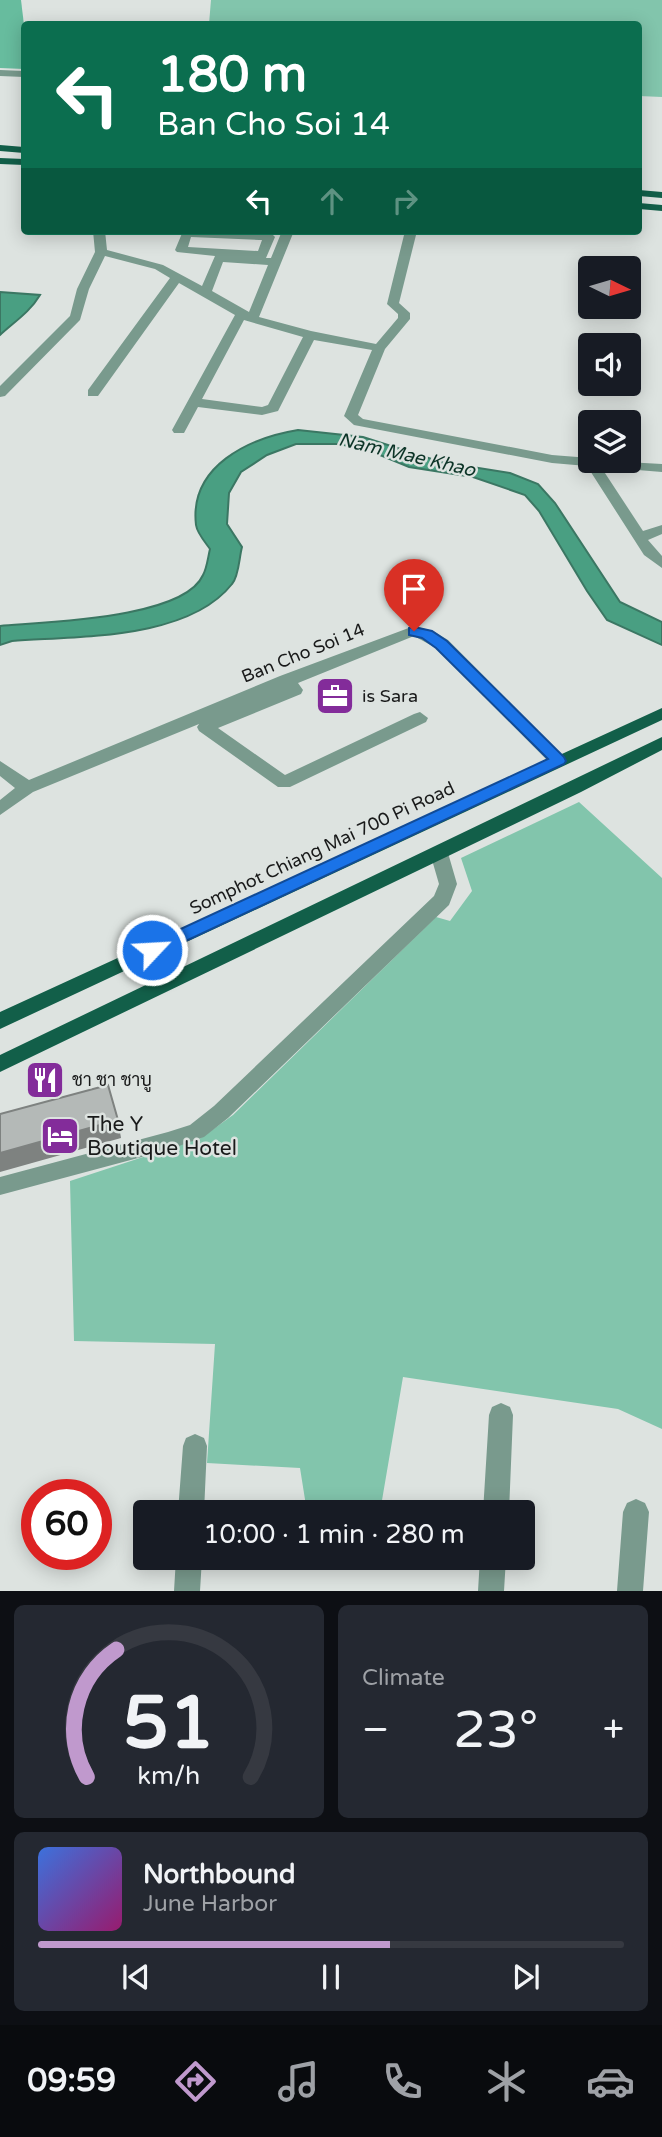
<!DOCTYPE html>
<html lang="en">
<head>
<meta charset="utf-8">
<style>
	:root { --surface:#171b24; --page:#242831; --text:#f1f3f6; --muted:#9ea1a6; --line:#363941; --accent:#c099cd }
	body { margin:0; font-family:"Varela Round",Sarabun,sans-serif; background:var(--page); color:var(--text); height:100vh; display:flex; flex-direction:column; font-size:26px; white-space:nowrap }
	* { box-sizing:border-box; margin:0 }
	p { font-size:23px; color:var(--muted) }
	.icon { flex:none; width:38px; height:38px; fill:none; stroke:currentColor; stroke-width:2; stroke-linecap:round; stroke-linejoin:round }
	.map { position:relative; height:1591px; overflow:hidden }
	.side { display:flex; flex-direction:column; gap:14px; padding:14px; background:#0d0f14; flex:1 }
	.side>* { flex:none }
	.banner { position:absolute; left:21px; top:21px; width:621px; height:214px; border-radius:7px; box-shadow:0 4px 18px #0003; background:#0b6e4f; color:#fff; overflow:hidden }
	.needle { width:46px; rotate:95deg }
	.buttons { position:absolute; left:578px; top:256px; display:grid; gap:14px }
	.buttons a { display:grid; place-items:center; width:63px; height:63px; border-radius:7px; background:var(--surface); box-shadow:0 4px 18px #0003; font-size:35px }
	.speed { position:absolute; left:21px; top:1479px; display:flex; gap:14px; font-size:35px; font-weight:700; text-align:center }
	.speed>* { display:grid; place-content:center; width:91px; height:91px; border-radius:50%; background:var(--surface); box-shadow:0 4px 18px #0003; line-height:1 }
	.speed .limit { border:10px solid #d22; background:#fff; color:#111 }
	.pin { position:absolute; display:grid; place-items:center; width:60px; height:60px; color:#fff; margin:-72px -30px; border-radius:50% 50% 50% 0; rotate:-45deg; box-shadow:0 0 7px #0007 }
	.pin .icon { rotate:45deg }
	.me { position:absolute; width:77px; margin:-38px; rotate:65deg; stroke-linejoin:round; filter:drop-shadow(0 0 5px #0008) }
	.turn { display:flex; align-items:center; gap:24px; height:147px; padding:0 21px; font-size:32px }
	.turn .icon { width:91px; height:91px; stroke-width:2.5 }
	.turn b { display:block; font-size:49px; line-height:60px }
	.lanes { display:flex; align-items:center; height:66px; padding:0 21px; background:#0003; justify-content:center; gap:35px; direction:ltr }
	.lanes .off { opacity:.35 }
	.big { font-size:52px; font-weight:600; line-height:1.1 }
	.side .card { flex:1; display:flex; flex-direction:column; justify-content:center; gap:10px; min-width:0; padding:0 24px; border-radius:10px; background:var(--page) }
	.side .dial { align-items:center; gap:0 }
	.dial svg { height:182px; overflow:visible; fill:none; stroke:var(--line); stroke-width:7; stroke-linecap:round; text-anchor:middle }
	.dial text { fill:var(--text); stroke:none }
	.song { display:flex; align-items:center; gap:21px }
	.cover { width:84px; height:84px; border-radius:10px; background:linear-gradient(135deg,hsl(220 70% 55%),hsl(320 70% 35%)) }
	.played { height:7px; border-radius:4px; background:linear-gradient(90deg,var(--accent) 60%,var(--line) 60%) }
	.keys { display:flex; justify-content:space-around; direction:ltr }
	.heat { display:flex; justify-content:space-between; align-items:center; font-size:38px; direction:ltr }
	.side .tiles { flex:1; display:grid; gap:14px; grid-template-columns:1fr 1fr }
	.card:last-child { grid-column:span 2 }
	.trip { position:absolute; left:133px; top:1500px; width:402px; height:70px; border-radius:7px; background:var(--surface); box-shadow:0 4px 18px #0003; font-weight:600; line-height:70px; text-align:center }
	.tab-bar { display:flex; height:112px; justify-content:space-around; align-items:center; background:#090b0e; color:var(--muted) }
	.tab-bar .icon { width:49px; height:49px }
	.tab-bar .selected { color:var(--accent) }
	.tab-bar b { font-size:32px; color:var(--text) }
	.map>svg:first-child { display:block }
</style>
</head>
<body>
<div class="map">
<svg width="662" height="1591" viewBox="0 0 662 1591">
	<rect width="100%" height="100%" fill="#dde3e0"/>
	<path fill="#82c5ac" d="M 211,0 L 662,0 L 662,97 L 639,96 L 639,24 L 209,24 Z
		M 579,802 L 662,878 L 662,1429 L 618,1409 L 403,1377 L 380,1512 L 307,1512 L 300,1468 L 207,1463 L 215,1344 L 74,1341 L 70,1181 L 201,1138 L 233,1115 L 436,917 L 450,921 L 472,891 L 461,858 Z"/>
	<path fill="#67bc9e" d="M 0,0 L 21,0 L 24,25 L 24,69 L 0,68 Z"/>
	<path fill="#499f82" stroke="#3b7763" stroke-width="2" d="M 0,292 L 40,295 C 30,312 14,322 0,335 Z
		M 298,430 L 363,437 L 441,462 L 510,473 L 538,484 L 555,503 L 620,602 L 662,622 L 662,645 L 607,620 L 587,591 L 539,511 L 525,495 L 473,477 L 409,467 L 363,448 L 337,444 L 296,444 L 267,455 L 241,472 L 229,493 L 227,524 L 242,547 C 239,558 239,576 232,584 C 188,640 78,636 12,641 L 0,645 L 0,626 C 44,622 184,619 203,575 C 207,568 208,557 210,549 C 205,542 197,533 196,525 C 189,466 249,438 298,430 Z"/>
	<g fill="none" stroke-linecap="round" stroke-linejoin="round">
		<path fill="#799a8d" fill-rule="evenodd" d="M 0,70 L 24,71 L 24,77 L 0,76 Z
			M 93,231 L 105,231 L 107,250 L 163,265 L 202,286 L 215,256 L 177,252 L 175,250 L 183,231 L 273,235 L 275,237 L 266,258 L 271,258 L 282,231 L 294,231 L 259,317 L 311,331 L 376,344 L 398,318 L 398,314 L 387,304 L 405,231 L 417,231 L 399,303 L 410,313 L 410,319 L 385,349 L 358,415 L 363,419 L 552,455 L 590,458 L 590,460 L 662,464 L 662,472 L 601,467 L 643,531 L 662,525 L 662,534 L 648,540 L 662,556 L 662,568 L 644,555 L 587,466 L 552,463 L 354,425 L 344,416 L 372,350 L 314,340 L 278,411 L 262,415 L 198,407 L 184,433 L 174,433 L 172,430 L 235,315 L 179,283 L 98,396 L 88,396 L 88,390 L 170,278 L 155,269 L 105,256 L 89,289 L 80,320 L 5,396 L 0,397 L 0,386 L 70,316 L 77,289 L 95,252 ZM 191,237 L 259,240 L 262,240 L 258,251 L 188,247 ZM 223,262 L 268,265 L 249,312 L 212,291 ZM 244,320 L 303,337 L 268,405 L 262,407 L 202,399 Z
			M 414,626 L 433,631 L 448,640 L 564,757 L 567,761 L 564,765 L 552,765 L 436,648 L 414,636 L 298,683 L 303,690 L 301,694 L 218,728 L 285,775 L 414,714 L 420,712 L 428,718 L 426,722 L 290,787 L 278,787 L 199,731 L 197,727 L 199,724 L 33,792 L 0,815 L 0,800 L 15,788 L 0,776 L 0,761 L 29,780 L 280,676 Z
			M 439,846 L 445,848 L 448,853 L 457,884 L 449,905 L 228,1118 L 204,1137 L 168,1150 L 0,1195 L 0,1177 L 168,1132 L 190,1125 L 214,1106 L 434,896 L 439,884 L 430,853 L 433,848 Z
			M 501,1403 L 510,1407 L 513,1415 L 509,1512 L 483,1512 L 489,1415 L 492,1407 Z
			M 195,1434 L 204,1438 L 207,1446 L 204,1512 L 178,1512 L 183,1446 L 186,1438 Z
			M 636,1499 L 645,1503 L 649,1512 L 643,1591 L 617,1591 L 623,1512 L 627,1503 Z
			M 176,1558 L 202,1558 L 200,1591 L 174,1591 Z
			M 480,1558 L 506,1558 L 504,1591 L 478,1591 Z"/>
		<path fill="#125f49" fill-rule="evenodd" d="M 0,145 L 24,147 L 24,153 L 0,151 Z
			M 0,158 L 24,159 L 24,165 L 0,164 Z
			M 639,190 L 662,192 L 662,198 L 639,196 Z
			M 639,203 L 662,205 L 662,211 L 639,209 Z
			M 662,708 L 662,720 L 0,1029 L 0,1012 Z
			M 662,737 L 662,750 L 581,792 L 0,1072 L 0,1055 Z"/>
	</g>
	<path fill="#7e8280" d="M 118,1120 L 121,1138 L 0,1172 L 0,1153 Z"/>
	<path fill="#b4b9b7" stroke="#7e8280" stroke-width="2" d="M 108,1085 L 118,1120 L 0,1153 L 0,1114 Z"/>
	<path fill="#1a73e8" stroke="#114b97" stroke-width="2" d="M 414,627 L 432,631 L 447,641 L 564,757 L 566,761 L 564,764 L 158,954 L 146,954 L 144,950 L 146,945 L 548,759 L 436,648 L 422,638 L 409,635 L 409,628 Z"/>
	<defs>
		<g id="office-square" transform="scale(2.0125)"><rect x="-9" y="-9" width="18" height="18" rx="4" fill="#832c9a" stroke="#dde3e0"/><path d="M-6-3h4V-5.5h4V-3h4V5H-6ZM-1-4.5V-3h2v-1.5ZM-6 0V1H6V0Z" fill="#fff"/></g>
		<g id="restaurant-square" transform="scale(2.0125)"><rect x="-9" y="-9" width="18" height="18" rx="4" fill="#832c9a" stroke="#dde3e0"/><path d="M-5-6h1v4h1v-4h1v4h1v-4h1v5L-1.5 .5V6h-2V.5L-5-1ZM5-6V6H3V1.5H1.5Q1.5-4 5-6Z" fill="#fff"/></g>
		<g id="hotel-square" transform="scale(2.0125)"><rect x="-9" y="-9" width="18" height="18" rx="4" fill="#832c9a" stroke="#dde3e0"/><path d="M-6-4.5h1.5V1H6V5H4.5V3h-9V5H-6ZM-4 0a1.8 1.8 0 1 1 3.6 0ZM.5 0V-2.5h3Q6-2.5 6 0Z" fill="#fff"/></g>
	</defs>
	<g fill-rule="evenodd">
		<use href="#office-square" x="335" y="696"/>
		<use href="#restaurant-square" x="45" y="1080"/>
		<use href="#hotel-square" x="60" y="1136"/>
	</g>
	<g text-anchor="middle" stroke-width="5" stroke-linejoin="round" paint-order="stroke">
		<g font-size="18" fill="#191a1a" stroke="#dde3e0">
			<text transform="translate(303 653) rotate(-22)" y="6">Ban Cho Soi 14</text>
			<text transform="translate(322 848) rotate(-25)" y="6">Somphot Chiang Mai 700 Pi Road</text>
		</g>
		<g font-size="18" fill="#191a1a" stroke="#dde3e0" text-anchor="start">
			<text x="362" y="702">is Sara</text>
			<text x="72" y="1086">ชา ชา ชาบู</text>
		</g>
		<g font-size="19" font-style="italic" fill="#0c3427" stroke="#dde3e0">
			<text transform="translate(407 454) rotate(13)" y="7">Nam Mae Khao</text>
		</g>
		<g font-size="21" fill="#191a1a" stroke="#dde3e0" text-anchor="start">
			<text x="87" y="1131">The Y<tspan x="87" dy="24">Boutique Hotel</tspan></text>
		</g>
	</g>
</svg>
<div class="buttons">
<a><svg class="needle" viewBox="-14 -14 28 28"><path d="M0-13l5 13h-10z" fill="#e53935"/><path d="M0 13l5-13h-10z" fill="#9ea1a6"/></svg></a>
<a><svg class="icon" aria-label="sound" viewBox="0 0 24 24"><path d="M4 9h4l5-4v14l-5-4H4zM17 9q2 3 0 6"/></svg></a>
<a><svg class="icon" aria-label="layers" viewBox="0 0 24 24"><path d="M12 4l9 5-9 5-9-5zM3 14l9 5 9-5"/></svg></a>
</div>
<div class="speed"><div class="limit">60</div></div>
<div class="pin" style="left:414px;top:631px;background:#d93025"><svg class="icon" aria-label="arrive" viewBox="0 0 24 24"><path d="M6 21V4h12l-3 4 3 4H6"/></svg></div>
<svg class="me" style="left:152px;top:950px" viewBox="-20 -20 40 40"><circle r="17" fill="#1a73e8" stroke="#fff" stroke-width="3"/><path d="M0-11L8 9 0 5-8 9z" fill="#fff"/></svg>
<div class="trip">10:00 · 1 min · 280 m</div>
<div class="banner">
<div class="turn"><svg class="icon" aria-label="left" viewBox="0 0 24 24"><path d="M17 20v-9H6M10 6l-5 5 5 5"/></svg><div><b>180 m</b>Ban Cho Soi 14</div></div>
<div class="lanes"><svg class="icon" aria-label="left" viewBox="0 0 24 24"><path d="M17 20v-9H6M10 6l-5 5 5 5"/></svg><svg class="icon off" aria-label="ahead" viewBox="0 0 24 24"><path d="M12 20V5M6 11l6-6 6 6"/></svg><svg class="icon off" aria-label="right" viewBox="0 0 24 24"><path d="M7 20v-9h11M14 6l5 5-5 5"/></svg></div>
</div>
</div>
<section class="side">
<div class="tiles">
<div class="card dial"><svg viewBox="0 0 100 80">
<path d="M14 69A42 42 0 1 1 86 69"/>
<path d="M14 69A42 42 0 0 1 27 13" stroke="#c099cd"/>
<text x="50" y="56" font-size="32" font-weight="700">51</text>
<text x="50" y="72" font-size="11">km/h</text>
</svg></div>
<div class="card"><p>Climate</p>
<div class="heat"><a>−</a><b class="big">23°</b><a>+</a></div>
</div>
<div class="card">
<div class="song"><i class="cover"></i><div><b>Northbound</b><p>June Harbor</p></div></div>
<div class="played"></div>
<div class="keys"><svg class="icon" aria-label="previous" viewBox="0 0 24 24"><path d="M18 5L8 12l10 7zM5 5v14"/></svg><svg class="icon" aria-label="pause" viewBox="0 0 24 24"><path d="M8 5v14M16 5v14"/></svg><svg class="icon" aria-label="next" viewBox="0 0 24 24"><path d="M6 5l10 7-10 7zM19 5v14"/></svg></div>
</div>
</div>
</section>
<nav class="tab-bar">
<b>09:59</b>
<svg class="icon selected" aria-label="directions" viewBox="0 0 24 24"><path d="M12 3l9 9-9 9-9-9zM9 14v-3h6M13 9l2 2-2 2"/></svg>
<svg class="icon" aria-label="music" viewBox="0 0 24 24"><path d="M9 18V5l10-2v13"/><circle cx="6" cy="18" r="3"/><circle cx="16" cy="16" r="3"/></svg>
<svg class="icon" aria-label="phone" viewBox="0 0 24 24"><path d="M5 4h4l2 5-3 2q2 4 5 5l2-3 5 2v4C11 20 4 13 5 4z"/></svg>
<svg class="icon" aria-label="climate" viewBox="0 0 24 24"><path d="M12 3v18M4 7l16 10M4 17L20 7"/></svg>
<svg class="icon" aria-label="car" viewBox="0 0 24 24"><path d="M5 17H2v-5l4-1 3-4h7l3 4 3 1v5h-3M9 17h6M6 11h13"/><circle cx="7" cy="17" r="2"/><circle cx="17" cy="17" r="2"/></svg>
</nav>
</body>
</html>
